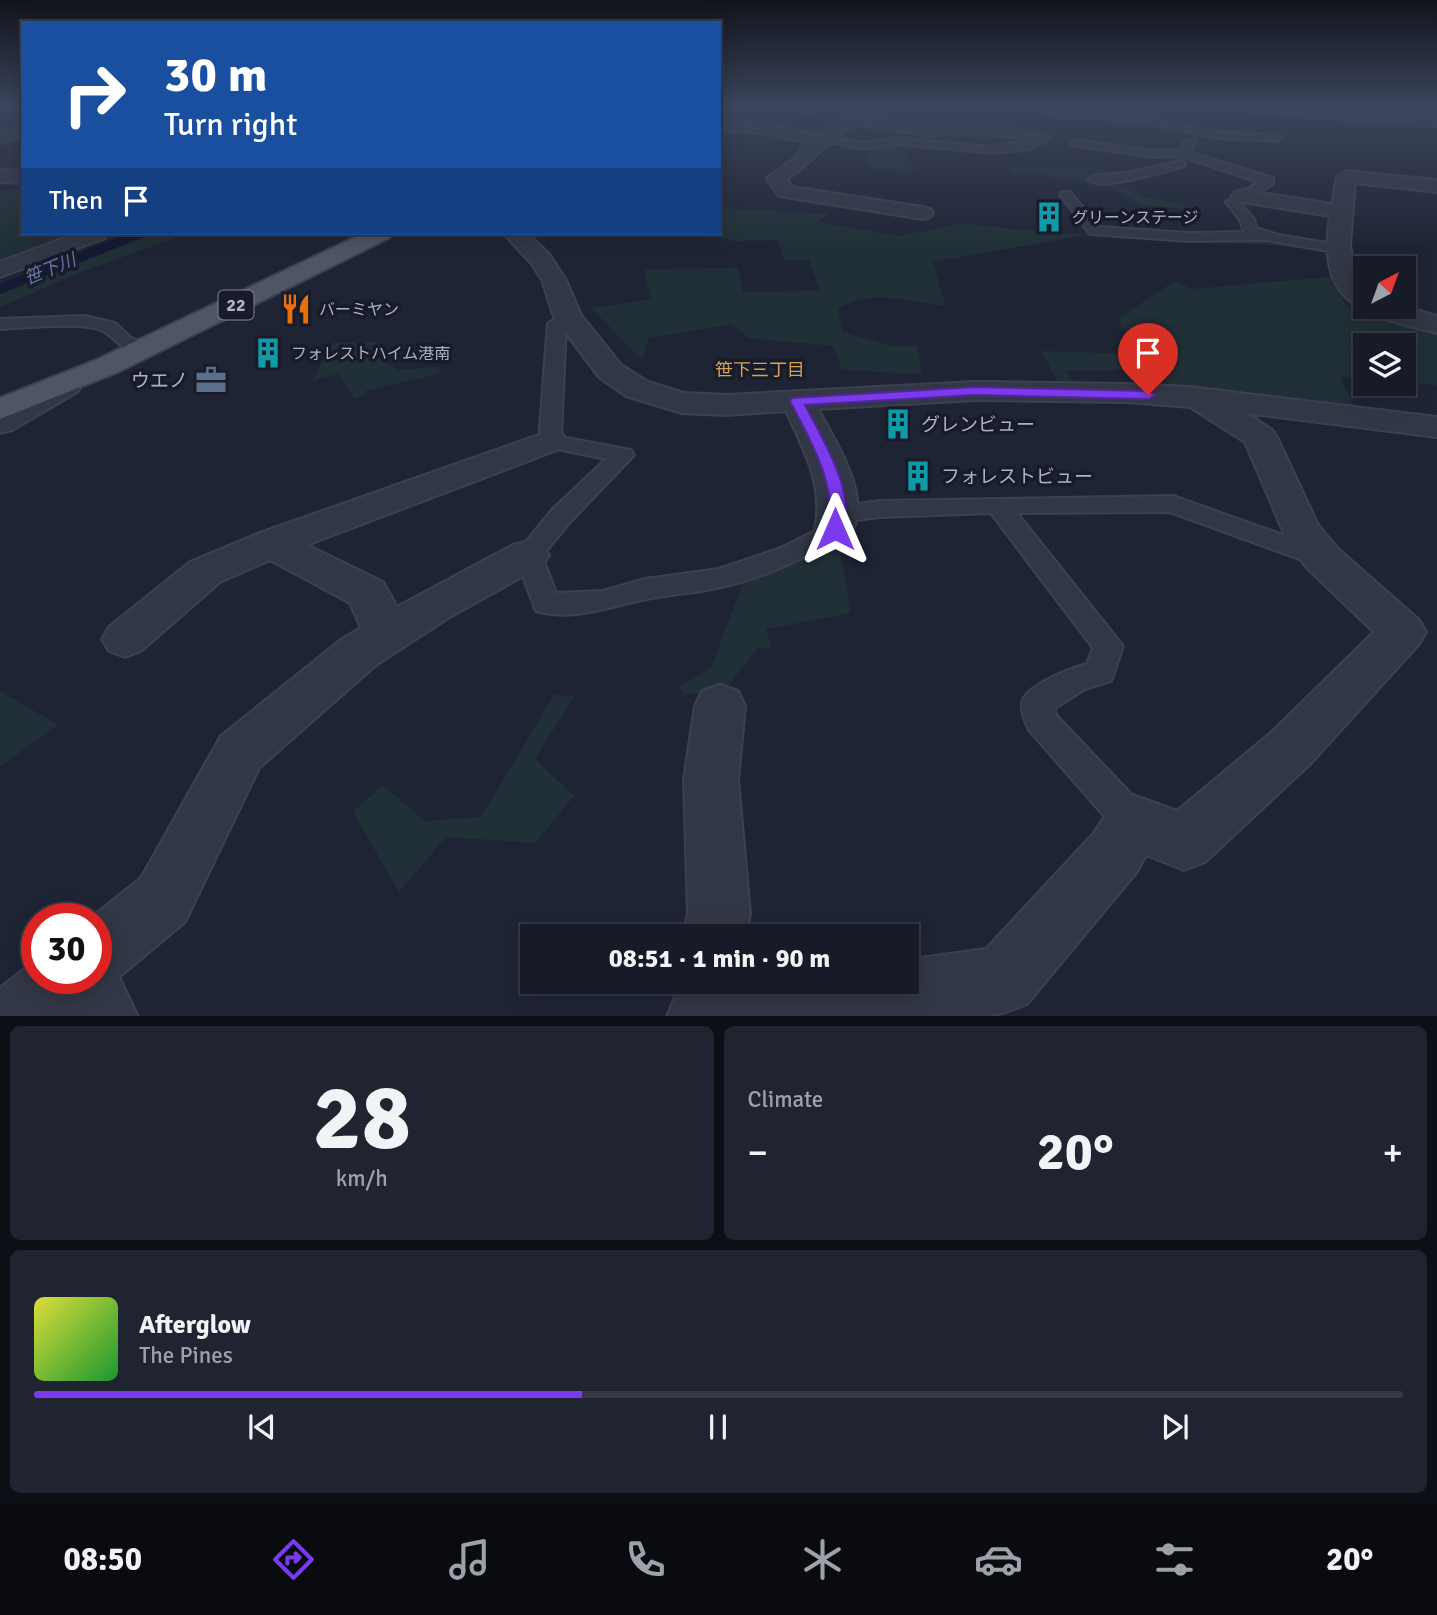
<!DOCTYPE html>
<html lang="en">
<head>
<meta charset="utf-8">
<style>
	:root { --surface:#171b28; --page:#202430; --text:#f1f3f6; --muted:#9ea1a8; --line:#363945; --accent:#7c3aed }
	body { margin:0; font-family:Signika,"Noto Sans JP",sans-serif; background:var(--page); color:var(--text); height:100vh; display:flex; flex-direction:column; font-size:26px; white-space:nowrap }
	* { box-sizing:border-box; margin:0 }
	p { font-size:23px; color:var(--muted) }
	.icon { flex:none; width:38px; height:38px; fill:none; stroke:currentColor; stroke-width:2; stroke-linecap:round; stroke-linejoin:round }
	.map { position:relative; height:1016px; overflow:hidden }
	.sheet { display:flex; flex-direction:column; gap:10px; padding:10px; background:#0d0f16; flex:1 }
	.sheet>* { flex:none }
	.banner { position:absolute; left:21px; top:21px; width:700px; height:214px; border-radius:0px; box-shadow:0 4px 18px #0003,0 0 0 2px var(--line); background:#1a4fa0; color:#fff; overflow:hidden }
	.needle { width:46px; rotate:41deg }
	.tools { position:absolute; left:1353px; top:256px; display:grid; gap:14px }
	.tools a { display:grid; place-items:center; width:63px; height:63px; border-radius:0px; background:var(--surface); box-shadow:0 4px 18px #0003,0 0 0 2px var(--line); font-size:35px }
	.speed { position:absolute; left:21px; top:903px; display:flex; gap:14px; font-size:35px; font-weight:700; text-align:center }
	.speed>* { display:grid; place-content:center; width:91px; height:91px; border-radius:50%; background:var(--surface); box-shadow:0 4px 18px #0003,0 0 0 2px var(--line); line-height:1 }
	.speed .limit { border:10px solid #d22; background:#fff; color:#111 }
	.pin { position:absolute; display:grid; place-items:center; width:60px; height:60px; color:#fff; margin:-72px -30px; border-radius:50% 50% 50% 0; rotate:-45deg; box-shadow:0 0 7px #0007 }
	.pin .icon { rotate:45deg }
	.me { position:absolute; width:77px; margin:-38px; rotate:0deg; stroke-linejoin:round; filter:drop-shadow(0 0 5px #0008) }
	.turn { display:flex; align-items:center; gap:24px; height:147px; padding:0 28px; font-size:32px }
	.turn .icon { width:91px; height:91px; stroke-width:2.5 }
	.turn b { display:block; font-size:49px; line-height:60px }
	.then { display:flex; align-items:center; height:66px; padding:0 28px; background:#0003; gap:14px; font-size:26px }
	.big { font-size:52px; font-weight:800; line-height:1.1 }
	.sheet .widget { flex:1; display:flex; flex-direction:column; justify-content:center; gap:10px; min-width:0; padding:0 24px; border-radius:10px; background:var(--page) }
	.sheet .dial { align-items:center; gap:0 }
	.dial b { font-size:91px; line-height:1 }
	.song { display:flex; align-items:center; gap:21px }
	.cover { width:84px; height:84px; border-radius:10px; background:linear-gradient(135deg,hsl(60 70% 55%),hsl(130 70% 35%)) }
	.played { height:7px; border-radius:4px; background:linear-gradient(90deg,var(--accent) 40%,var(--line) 40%) }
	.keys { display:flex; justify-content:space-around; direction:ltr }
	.heat { display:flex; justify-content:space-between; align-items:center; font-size:38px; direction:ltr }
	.sheet .tiles { flex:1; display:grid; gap:10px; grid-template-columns:1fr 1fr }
	.widget:last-child { grid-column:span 2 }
	.trip { position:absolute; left:520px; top:924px; width:399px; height:70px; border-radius:0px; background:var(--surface); box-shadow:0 4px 18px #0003,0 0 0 2px var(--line); font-weight:800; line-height:70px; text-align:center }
	.tabs { display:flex; height:112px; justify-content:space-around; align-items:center; background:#090b10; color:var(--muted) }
	.tabs .icon { width:49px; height:49px }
	.tabs .selected { color:var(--accent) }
	.tabs b { font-size:32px; color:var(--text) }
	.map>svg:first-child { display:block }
</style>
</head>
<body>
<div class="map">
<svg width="1437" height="1017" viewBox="0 0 1437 1017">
	<rect width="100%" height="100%" fill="#1f2435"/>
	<path fill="#213036" d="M 783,106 L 916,106 L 965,117 L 935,129 L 892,121 L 907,114 L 864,106 L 847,110 L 826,110 L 815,117 L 796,115 L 805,110 Z
		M 974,118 L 1056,132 L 1051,138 L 1004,130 L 949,129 Z
		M 887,145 L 901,145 L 898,150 L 906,151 L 904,155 L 908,156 L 916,171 L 872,169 L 859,158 L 868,158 L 868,150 Z
		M 1005,166 L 1078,169 L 1084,166 L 1118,173 L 1119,176 L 1084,179 L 1098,185 L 1114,183 L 1139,194 L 1139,196 C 1156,200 1191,203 1202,211 L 1142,205 L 1114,189 L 1039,174 L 1015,173 Z
		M 23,188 L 23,233 L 73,233 L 0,259 L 0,191 Z
		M 719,208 L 829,214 L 818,222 L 900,236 L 962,223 L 1056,234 L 1090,233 L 1257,239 L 1315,248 L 1086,235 L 933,262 L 946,306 C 909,301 870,288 838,309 L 843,332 L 890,346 L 917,346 L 922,374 L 842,370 L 833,346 L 749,338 L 732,324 L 649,338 L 642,360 L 591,308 L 652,299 L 643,269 L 738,268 L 743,292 L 820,291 L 809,260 L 784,260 L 778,240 L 734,241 L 711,233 L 719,233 Z
		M 154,233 L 189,233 L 89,269 L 0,307 L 0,294 Z
		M 1330,277 L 1347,307 L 1437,332 L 1437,385 L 1404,382 L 1404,345 L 1365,345 L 1365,379 L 1340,377 L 1354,407 L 1174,388 L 1156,370 L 1065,370 L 1078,387 L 1060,386 L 1041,351 L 1136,354 L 1119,322 L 1122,316 L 1175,281 L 1192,289 Z
		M 377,342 L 372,355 L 399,370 L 438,367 L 441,373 L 365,391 L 366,394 L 355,399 L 338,374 L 313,380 L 332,343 Z
		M 838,539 L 851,613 L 766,629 L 771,649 L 758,647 L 725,690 L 684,695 L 679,687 L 711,668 L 742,586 Z
		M 0,691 L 58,725 L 0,766 Z
		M 554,694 L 574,697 L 535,759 L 574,796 L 535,843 L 446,837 L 399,892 L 353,812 L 383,785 L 424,821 L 481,817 Z"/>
	<path fill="#131a32" d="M 129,233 L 154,233 L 0,294 L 0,284 Z"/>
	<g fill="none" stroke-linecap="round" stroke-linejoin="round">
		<g stroke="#3c404f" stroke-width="4">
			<path id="service" d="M 1022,106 L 1131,114 L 1216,132 L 1278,135 L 1283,138 L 1278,141 L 1216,138 L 1131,120 L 1057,116 Z
				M 931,128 L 996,129 L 1045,136 L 1050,139 L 1029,149 L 992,153 L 897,144 L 861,149 L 818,139 L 823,136 L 861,143 L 897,138 L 992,147 L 1033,140 L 996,135 L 927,133 L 927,129 Z
				M 1076,140 L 1152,151 L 1179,150 L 1187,140 L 1195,140 L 1196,142 L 1189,152 L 1273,178 L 1273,184 L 1240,203 L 1254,219 L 1256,228 L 1279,235 L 1339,245 L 1346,249 L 1339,253 L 1266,240 L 1189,241 L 1090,234 L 1060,195 L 1062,192 L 1070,192 L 1099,227 L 1189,233 L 1244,232 L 1240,220 L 1226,202 L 1259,182 L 1181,156 L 1152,157 L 1072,145 L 1071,143 Z
				M 1181,161 L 1185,162 L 1185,166 C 1166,171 1103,191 1088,180 L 1094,176 L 1126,173 Z
				M 568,312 L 577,317 L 566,325 L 561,437 L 631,450 L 634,455 L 570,522 L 542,556 L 556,593 L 603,591 L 645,579 L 719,569 L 781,548 L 835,521 L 844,523 L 848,529 L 844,535 C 806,557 765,578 721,587 C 697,593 671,594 647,599 C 611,606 573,622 536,611 L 515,555 L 552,510 L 606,459 L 542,446 L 539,441 L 548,323 Z
				M 85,316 L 115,323 L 131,338 L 150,345 L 152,349 L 150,353 C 127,359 119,340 103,331 C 85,321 22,328 0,329 L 0,319 Z
				M 1173,496 L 1331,552 L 1335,558 L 1331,564 L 1322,567 L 1313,564 L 1170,512 L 1017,513 L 1123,646 L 1111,681 L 1085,689 L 1055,708 L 1056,715 L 1146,810 L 1151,822 L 1146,834 L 1133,839 L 1120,834 L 1029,730 C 1025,722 1021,712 1022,703 C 1025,685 1072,668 1087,664 L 1093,648 L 991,513 L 879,517 L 840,522 L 831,520 L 828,514 L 831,508 L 879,501 Z
				M 681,982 L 723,982 L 711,1017 L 667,1017 Z"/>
		</g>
		<g stroke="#3c404f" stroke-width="4">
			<path id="minor" d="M 1249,106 L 1437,116 L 1437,126 L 1255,112 L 1250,111 Z
				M 851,114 L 931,126 L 939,131 L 931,136 L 854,124 C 828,141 812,162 787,179 L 792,187 L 923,207 L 930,209 L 933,213 L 930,217 L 923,219 L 779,196 L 767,178 L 795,158 L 802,146 L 808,143 L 762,133 L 719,130 L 719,120 L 762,123 L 817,135 Z
				M 23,127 L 23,137 L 0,143 L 0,133 Z
				M 0,170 L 23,171 L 23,183 L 0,182 Z
				M 1346,171 L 1437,180 L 1437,192 L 1355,183 L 1350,245 L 1356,278 L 1365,289 L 1365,306 L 1403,306 L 1437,316 L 1437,333 C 1363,315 1316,306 1330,216 L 1242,202 L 1235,200 L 1232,196 L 1235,192 L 1242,190 L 1332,204 L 1337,177 Z
				M 77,233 L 108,233 L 105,238 L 0,277 L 0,262 Z
				M 503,233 L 527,233 L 549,254 L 566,280 L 581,315 L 621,365 L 648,382 L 684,393 L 726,395 L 975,382 L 1127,384 L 1190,387 L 1437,417 L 1437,437 L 1246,413 L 1272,430 L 1277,437 L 1318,525 L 1337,548 L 1419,620 L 1426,632 L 1419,644 L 1311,763 L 1205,862 L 1184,870 L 1146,855 L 1136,873 L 1027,1004 L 1003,1013 L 981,1017 L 697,1017 L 686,1006 L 677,982 L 906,982 L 906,960 L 986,949 L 1094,833 L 1113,803 L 1133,795 L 1177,811 L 1273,731 L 1374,632 L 1307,568 L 1286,538 L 1245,442 L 1190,407 L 1127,402 L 975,400 L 818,409 C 837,445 874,498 849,538 L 835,542 L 821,538 L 815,529 C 824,485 804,450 786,411 L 726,415 L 682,413 L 626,396 L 599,377 L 554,317 L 542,280 L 531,263 Z
				M 66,376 L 77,378 L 82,385 L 77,392 L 12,430 L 0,433 L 0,409 L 55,378 Z
				M 550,431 L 562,434 L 567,441 L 562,448 L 307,545 L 383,582 L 397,607 L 513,545 L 528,541 L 543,545 L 549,555 L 543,565 L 448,618 L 376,665 L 259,768 L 185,922 L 119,977 L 138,1017 L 0,1017 L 0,988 L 37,959 L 37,978 L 96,978 L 96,919 L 89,919 L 141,878 L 221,736 L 342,639 L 361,628 L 350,603 L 270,560 L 220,582 L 141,651 L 125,657 L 109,651 L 102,639 L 109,627 L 190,562 L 257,534 Z
				M 720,685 L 738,691 L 745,706 L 738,779 L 750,914 L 746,936 L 682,936 L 688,914 L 684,779 L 695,706 L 702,691 Z"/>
		</g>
		<g stroke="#3c404f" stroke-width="4">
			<path id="primary" d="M 364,233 L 392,233 L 389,238 L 118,372 L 0,419 L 0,398 L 96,360 Z"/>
		</g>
		<use href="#service" fill="#323746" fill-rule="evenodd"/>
		<use href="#minor" fill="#323746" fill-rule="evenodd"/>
		<use href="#primary" fill="#505566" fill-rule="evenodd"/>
	</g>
	<linearGradient id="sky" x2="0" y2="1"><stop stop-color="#11141d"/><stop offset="0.43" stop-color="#3c455c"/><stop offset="1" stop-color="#3c455c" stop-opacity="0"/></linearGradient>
	<rect width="1437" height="248" fill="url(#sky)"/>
	<path fill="#7c3aed" stroke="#51269a" stroke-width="2" d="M 975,387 L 1148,391 L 1155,395 L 1148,399 L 975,395 L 805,405 C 821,436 860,499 841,533 L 829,533 L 827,529 C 840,489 808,436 790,401 L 792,398 Z"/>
	<defs>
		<g id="building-bare" transform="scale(2.415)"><path d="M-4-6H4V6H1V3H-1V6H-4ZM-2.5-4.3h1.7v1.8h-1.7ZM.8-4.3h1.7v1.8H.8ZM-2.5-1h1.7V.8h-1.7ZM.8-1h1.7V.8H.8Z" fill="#0f9aa8" stroke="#181c2a" stroke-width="2.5" paint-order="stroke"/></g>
		<g id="restaurant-bare" transform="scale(2.415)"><path d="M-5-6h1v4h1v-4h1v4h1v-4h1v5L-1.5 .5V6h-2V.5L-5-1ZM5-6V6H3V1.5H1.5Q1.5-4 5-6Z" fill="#e8710a" stroke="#181c2a" stroke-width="2.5" paint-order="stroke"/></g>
		<g id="office-bare" transform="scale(2.415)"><path d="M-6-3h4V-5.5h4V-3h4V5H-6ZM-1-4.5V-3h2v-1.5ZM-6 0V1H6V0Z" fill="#5c6f8a" stroke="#181c2a" stroke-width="2.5" paint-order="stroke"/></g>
	</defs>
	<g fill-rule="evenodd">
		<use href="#building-bare" x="1049" y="217"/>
		<use href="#restaurant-bare" x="296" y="309"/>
		<use href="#building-bare" x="268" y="353"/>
		<use href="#office-bare" x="211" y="380"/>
		<use href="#building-bare" x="898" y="424"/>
		<use href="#building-bare" x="918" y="476"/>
	</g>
	<g text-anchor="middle" stroke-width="7" stroke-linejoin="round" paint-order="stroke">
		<g font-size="16" fill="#acb1c3" stroke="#181c2a" text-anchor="start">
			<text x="1072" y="223">グリーンステージ</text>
			<text x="319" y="315">バーミヤン</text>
			<text x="291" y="359">フォレストハイム港南</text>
		</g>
		<g font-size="18" font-style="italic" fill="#6474a3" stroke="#181c2a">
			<text transform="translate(50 269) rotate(-22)" y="6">笹下川</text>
		</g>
		<rect fill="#181c2a" stroke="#808495" stroke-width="2" x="218.5" y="290.5" width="35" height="29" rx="5"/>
		<g font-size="18" font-weight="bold" fill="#acb1c3">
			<text x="236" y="311">22</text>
		</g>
		<g font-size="18" fill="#d2a257" stroke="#181c2a">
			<text x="760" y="376">笹下三丁目</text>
		</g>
		<g font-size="19" fill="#acb1c3" stroke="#181c2a" text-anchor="start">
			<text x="188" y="387" text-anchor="end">ウエノ</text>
			<text x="921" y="431">グレンビュー</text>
			<text x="941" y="483">フォレストビュー</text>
		</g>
	</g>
</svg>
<div class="tools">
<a><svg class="needle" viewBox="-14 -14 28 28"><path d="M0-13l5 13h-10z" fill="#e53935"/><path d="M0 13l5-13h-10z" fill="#9ea1a8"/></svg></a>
<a><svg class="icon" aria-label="layers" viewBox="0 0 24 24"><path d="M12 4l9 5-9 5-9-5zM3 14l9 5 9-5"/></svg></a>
</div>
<div class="speed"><div class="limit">30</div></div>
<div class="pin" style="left:1148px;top:395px;background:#d93025"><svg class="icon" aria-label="arrive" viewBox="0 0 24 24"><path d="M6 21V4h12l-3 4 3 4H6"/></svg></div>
<svg class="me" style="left:835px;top:529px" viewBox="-20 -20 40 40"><path d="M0-17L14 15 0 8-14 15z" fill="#7c3aed" stroke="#fff" stroke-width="4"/></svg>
<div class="trip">08:51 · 1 min · 90 m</div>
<div class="banner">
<div class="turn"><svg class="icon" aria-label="right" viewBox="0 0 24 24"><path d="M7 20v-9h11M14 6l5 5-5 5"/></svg><div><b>30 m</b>Turn right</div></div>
<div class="then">Then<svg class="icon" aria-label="arrive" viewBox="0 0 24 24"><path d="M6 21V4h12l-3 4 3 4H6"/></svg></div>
</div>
</div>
<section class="sheet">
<div class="tiles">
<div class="widget dial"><b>28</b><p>km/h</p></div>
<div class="widget"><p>Climate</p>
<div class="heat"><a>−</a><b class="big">20°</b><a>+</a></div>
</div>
<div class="widget">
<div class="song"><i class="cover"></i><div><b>Afterglow</b><p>The Pines</p></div></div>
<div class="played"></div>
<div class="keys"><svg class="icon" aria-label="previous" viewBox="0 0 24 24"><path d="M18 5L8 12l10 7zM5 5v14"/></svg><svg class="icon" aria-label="pause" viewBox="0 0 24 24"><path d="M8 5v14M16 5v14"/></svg><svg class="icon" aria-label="next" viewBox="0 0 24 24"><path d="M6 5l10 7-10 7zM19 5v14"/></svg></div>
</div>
</div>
</section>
<nav class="tabs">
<b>08:50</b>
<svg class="icon selected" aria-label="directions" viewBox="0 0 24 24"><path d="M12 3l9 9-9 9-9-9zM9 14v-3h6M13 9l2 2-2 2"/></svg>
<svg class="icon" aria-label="music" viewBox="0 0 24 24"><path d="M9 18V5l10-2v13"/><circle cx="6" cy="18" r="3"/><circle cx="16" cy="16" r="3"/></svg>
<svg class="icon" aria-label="phone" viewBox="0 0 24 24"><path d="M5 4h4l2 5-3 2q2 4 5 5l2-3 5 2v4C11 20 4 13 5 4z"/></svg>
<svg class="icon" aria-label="climate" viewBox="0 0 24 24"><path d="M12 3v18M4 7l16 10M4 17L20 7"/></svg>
<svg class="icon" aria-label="car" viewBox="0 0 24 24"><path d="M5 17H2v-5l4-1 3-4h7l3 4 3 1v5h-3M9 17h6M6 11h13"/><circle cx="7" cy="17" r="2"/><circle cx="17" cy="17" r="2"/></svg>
<svg class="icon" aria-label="filters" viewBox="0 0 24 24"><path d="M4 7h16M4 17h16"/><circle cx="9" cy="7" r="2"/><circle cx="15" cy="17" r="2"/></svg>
<b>20°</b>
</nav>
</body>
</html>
